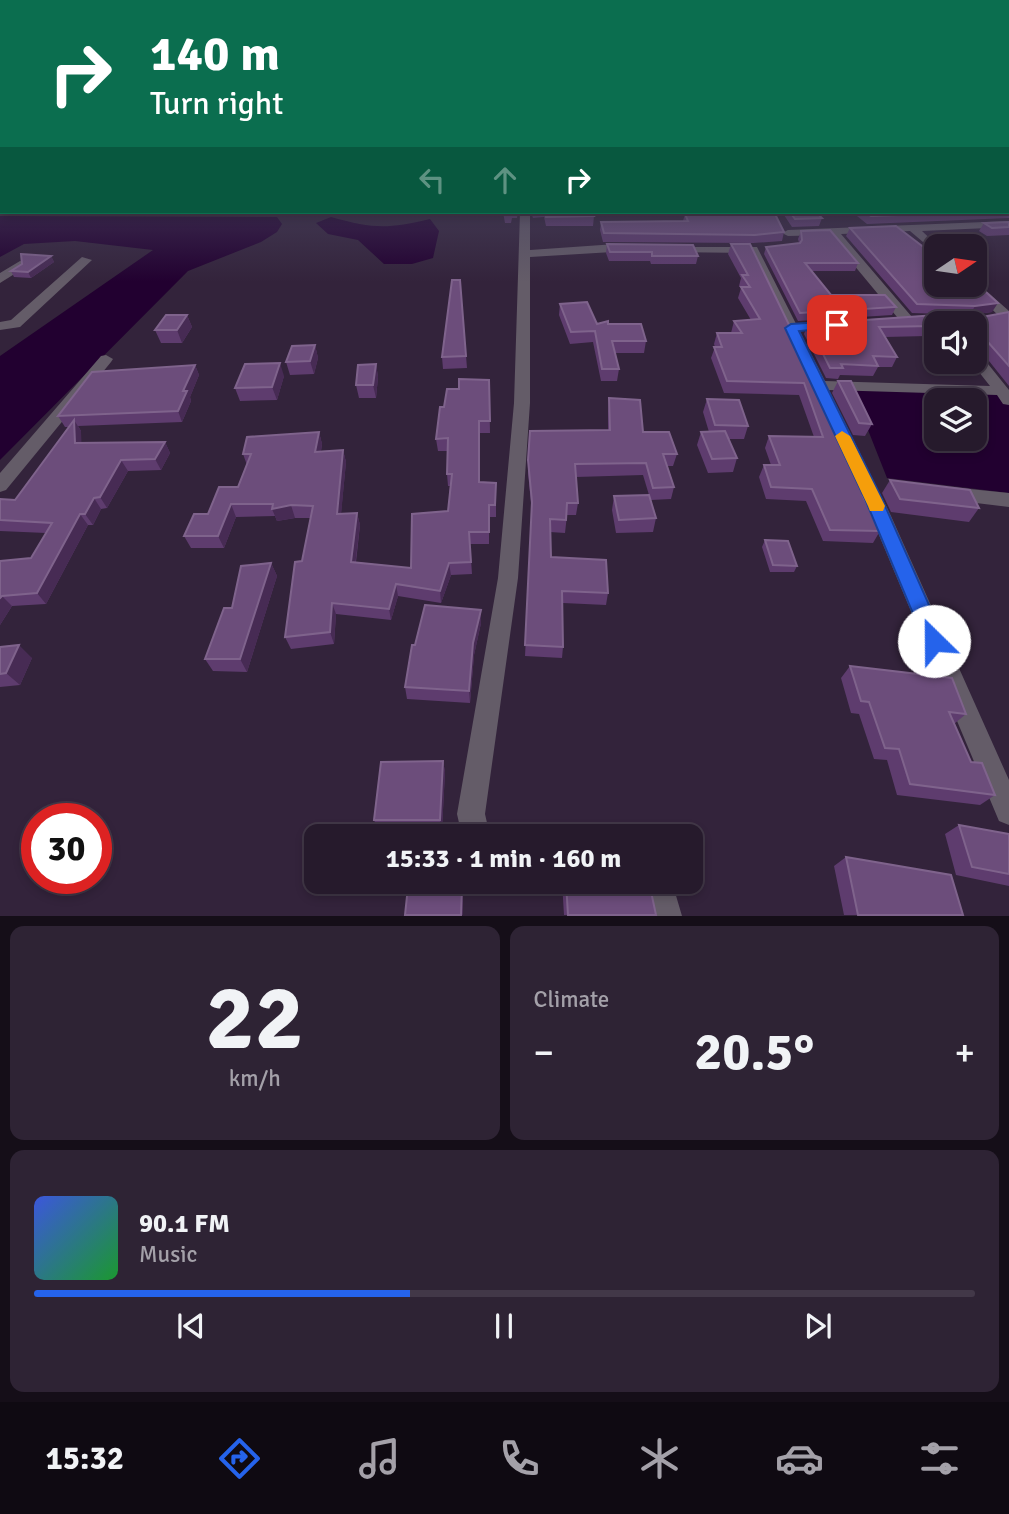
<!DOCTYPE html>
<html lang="en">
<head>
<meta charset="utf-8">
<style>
	:root { --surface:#261a2c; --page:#2e2334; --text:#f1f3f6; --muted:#a4a1a9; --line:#423848; --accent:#2563eb }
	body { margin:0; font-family:Signika,sans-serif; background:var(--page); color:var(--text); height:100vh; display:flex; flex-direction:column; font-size:26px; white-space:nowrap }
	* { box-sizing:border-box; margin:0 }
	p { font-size:23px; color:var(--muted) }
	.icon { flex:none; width:38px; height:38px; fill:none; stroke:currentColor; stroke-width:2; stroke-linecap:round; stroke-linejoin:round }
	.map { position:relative; height:916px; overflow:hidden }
	.drawer { display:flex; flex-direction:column; gap:10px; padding:10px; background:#150e18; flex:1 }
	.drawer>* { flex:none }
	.banner { position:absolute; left:0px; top:0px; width:1010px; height:214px; box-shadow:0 4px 10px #0003,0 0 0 2px var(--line); background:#0b6e4f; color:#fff; overflow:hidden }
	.needle { width:46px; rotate:77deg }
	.tools { position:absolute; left:924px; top:234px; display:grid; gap:14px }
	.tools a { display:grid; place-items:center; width:63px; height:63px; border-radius:14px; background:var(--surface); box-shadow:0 4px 10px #0003,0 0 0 2px var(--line); font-size:35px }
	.speed { position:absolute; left:21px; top:803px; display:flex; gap:14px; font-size:35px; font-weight:700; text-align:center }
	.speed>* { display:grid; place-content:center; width:91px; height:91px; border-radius:50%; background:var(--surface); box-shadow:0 4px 10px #0003,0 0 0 2px var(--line); line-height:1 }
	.speed .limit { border:10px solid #d22; background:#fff; color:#111 }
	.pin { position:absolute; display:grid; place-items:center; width:60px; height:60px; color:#fff; margin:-30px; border-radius:14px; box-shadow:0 4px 10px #0006 }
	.me { position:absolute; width:77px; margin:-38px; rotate:337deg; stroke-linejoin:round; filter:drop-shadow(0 0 5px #0008) }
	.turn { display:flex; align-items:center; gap:24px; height:147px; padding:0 35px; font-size:32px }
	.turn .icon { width:91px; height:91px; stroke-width:2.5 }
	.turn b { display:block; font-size:49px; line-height:60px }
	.lanes { display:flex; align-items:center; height:66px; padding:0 35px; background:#0003; justify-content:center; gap:35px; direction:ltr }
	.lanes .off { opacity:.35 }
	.big { font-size:52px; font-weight:800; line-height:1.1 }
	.drawer .tile { flex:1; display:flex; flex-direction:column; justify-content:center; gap:10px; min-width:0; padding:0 24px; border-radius:14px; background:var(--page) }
	.drawer .dial { align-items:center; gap:0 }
	.dial b { font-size:91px; line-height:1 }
	.song { display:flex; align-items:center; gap:21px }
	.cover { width:84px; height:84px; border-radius:10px; background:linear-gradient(135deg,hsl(230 70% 55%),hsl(130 70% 35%)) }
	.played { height:7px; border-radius:4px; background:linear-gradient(90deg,var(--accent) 40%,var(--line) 40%) }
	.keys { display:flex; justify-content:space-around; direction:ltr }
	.heat { display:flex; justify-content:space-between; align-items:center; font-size:38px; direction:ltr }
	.drawer .tiles { flex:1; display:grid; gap:10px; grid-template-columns:1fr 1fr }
	.tile:last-child { grid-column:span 2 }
	.trip { position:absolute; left:304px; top:824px; width:399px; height:70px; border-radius:14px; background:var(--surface); box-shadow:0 4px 10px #0003,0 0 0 2px var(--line); font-weight:800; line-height:70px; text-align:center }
	.tab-bar { display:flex; height:112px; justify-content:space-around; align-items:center; background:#0f0a12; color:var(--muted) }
	.tab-bar .icon { width:49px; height:49px }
	.tab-bar .current { color:var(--accent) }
	.tab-bar b { font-size:32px; color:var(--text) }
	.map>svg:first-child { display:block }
</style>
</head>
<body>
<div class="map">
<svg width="1009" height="916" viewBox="0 0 1009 916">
	<rect width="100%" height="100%" fill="#33233b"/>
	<path fill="#220030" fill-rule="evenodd" d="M 0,216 L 277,217 L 282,224 L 277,232 L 261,242 L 188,271 L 0,460 L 0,356 L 153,250 L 75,241 L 24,244 L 0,257 Z
		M 331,217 C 374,229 387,229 430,219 L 439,231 L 433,258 L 412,264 L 384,264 L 358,240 L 328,234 L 316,223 Z
		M 851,387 L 1003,392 L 1009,400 L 1009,493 L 887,478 ZM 936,401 L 975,401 L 975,439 L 936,439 Z"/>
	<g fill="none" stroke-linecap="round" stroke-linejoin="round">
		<path fill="#645c68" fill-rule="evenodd" d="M 520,212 L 530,212 L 530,250 L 616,244 L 629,245 L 635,248 L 629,251 L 530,257 L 530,403 L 518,578 L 485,814 L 490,836 L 462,836 L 457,814 L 498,578 L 514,403 Z
			M 1009,221 L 1009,227 L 922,231 L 939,247 L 936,247 L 936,253 L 910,231 L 841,234 L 912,317 L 914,320 L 907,324 L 902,323 L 829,235 L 788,236 L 782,233 L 788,230 Z
			M 671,247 L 757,247 L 825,381 L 990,386 L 971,362 L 975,362 L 975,353 L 980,354 L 1009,390 L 1009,405 L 1003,404 L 997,395 L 829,390 L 891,516 L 1009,780 L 1009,825 L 999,821 L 871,516 L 753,258 L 750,253 L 667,252 L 667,248 Z
			M 82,257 L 92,260 L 20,327 L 0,330 L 0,322 L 11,320 Z
			M 20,261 L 24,262 L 24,268 L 0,283 L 0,273 Z
			M 975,281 L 1009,311 L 1009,320 L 1002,319 L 970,288 L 968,285 L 975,285 Z
			M 106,355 L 113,359 L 111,362 L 6,490 L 0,492 L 0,473 L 101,356 Z
			M 950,487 L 1009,493 L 1009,507 L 943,499 L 941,494 L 943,489 Z
			M 642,882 L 672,882 L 682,916 L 652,916 Z"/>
	</g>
	<path fill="#5e3c6e" d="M 1008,154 L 1009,154 L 1009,218 L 867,224 L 852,212 L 1008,212 Z
		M 503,212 L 518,212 L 517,218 L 512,218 L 511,223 L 505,223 Z
		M 531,212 L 592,212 L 594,216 L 593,226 L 546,226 L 544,217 L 533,218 Z
		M 696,212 L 774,212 L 784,232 L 782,241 L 753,243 L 603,242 L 600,230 L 601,222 L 683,221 L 685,214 L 698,214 Z
		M 782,212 L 816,212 L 822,218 L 819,226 L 792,227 Z
		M 1009,222 L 1009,235 L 987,236 L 979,231 L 984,223 Z
		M 850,228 L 992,312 L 970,315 L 912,313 L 846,236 Z
		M 801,231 L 858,263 L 855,271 L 811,271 L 831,295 L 896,307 L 892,315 L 798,321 L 764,254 L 766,247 L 799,243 L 798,239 Z
		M 607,244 L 698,256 L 696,264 L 651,264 L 650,261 L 609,261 L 606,253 Z
		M 731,244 L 836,422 L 835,424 L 872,497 L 867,506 L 880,531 L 873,543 L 823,541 L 806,501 L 766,499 L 759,477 L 764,465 L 771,465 L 765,448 L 769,436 L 814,437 L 799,395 L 724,393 L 711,358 L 715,347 L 714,344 L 717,333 L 731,333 L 734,321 L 751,320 L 738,298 L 741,288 L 739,286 L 741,278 L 728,254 Z
		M 51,256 L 54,262 L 31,278 L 14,277 L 11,271 L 22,264 Z
		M 460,280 L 467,368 L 443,369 L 442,357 Z
		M 560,304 L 597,324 L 646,341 L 644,353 L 615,353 L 619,369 L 617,381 L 601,381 L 593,342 L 570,344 L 559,315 Z
		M 1009,312 L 1009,386 L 981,351 L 977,351 L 976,353 L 980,359 L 973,369 L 949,368 L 945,362 L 975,362 L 975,324 L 936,324 L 936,349 L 927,336 L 885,337 L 897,357 L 892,367 L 878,367 L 873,376 L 840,375 L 838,379 L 826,378 L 804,334 L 808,324 L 982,317 Z
		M 187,315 L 192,327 L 182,343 L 161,343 L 155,330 Z
		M 315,345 L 318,358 L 314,374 L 290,375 L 286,362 Z
		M 376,364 L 378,377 L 376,398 L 359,398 L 356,385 Z
		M 195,365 L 199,375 L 190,397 L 191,401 L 182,422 L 78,426 L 81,431 L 81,443 L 165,442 L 170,453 L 161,470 L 128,471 L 107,508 L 101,509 L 93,525 L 88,525 L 46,604 L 12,606 L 0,625 L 0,561 L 31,558 L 46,533 L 0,531 L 0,499 L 15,500 L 70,427 L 65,427 L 58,416 Z
		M 284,376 L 277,400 L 240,401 L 235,388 Z
		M 489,380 L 490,433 L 480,433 L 480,482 L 496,483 L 496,517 L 489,517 L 489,544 L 470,544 L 472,574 L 451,575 L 441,603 L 398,596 L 391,620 L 336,614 L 334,644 L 291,649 L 285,637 L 311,518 L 295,518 L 277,521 L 275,516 L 236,517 L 224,548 L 191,548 L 184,536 L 238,487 L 247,465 L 243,454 L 319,432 L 322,444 L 321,451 L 343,450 L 346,462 L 341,513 L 357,513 L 360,525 L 356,562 L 411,568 L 448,511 L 450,486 L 448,486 L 447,474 L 448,451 L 438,451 L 436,439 L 444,407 L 459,389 Z
		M 838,381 L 872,424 L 865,436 L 853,435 L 832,393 Z
		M 609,398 L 643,432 L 677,454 L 673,466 L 667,466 L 674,487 L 671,499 L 651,500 L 656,518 L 653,532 L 616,533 L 612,510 L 614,496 L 649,495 L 643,475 L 576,477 L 578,503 L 576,515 L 567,515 L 565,533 L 550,532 L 551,557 L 608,593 L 606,605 L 563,603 L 563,647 L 562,658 L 525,656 L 532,514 L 528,472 L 530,431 L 608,430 L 608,411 Z
		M 707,399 L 748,426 L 744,439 L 728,439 L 737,458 L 733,472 L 708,473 L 697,445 L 701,432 L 709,432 L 703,412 Z
		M 890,480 L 979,508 L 969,522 L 891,512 L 882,493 Z
		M 765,540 L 797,566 L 794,572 L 770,572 L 762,547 Z
		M 271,563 L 277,576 L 247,672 L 213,671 L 205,659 L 232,608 Z
		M 481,623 L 474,655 L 470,703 L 407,699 L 405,687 L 415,645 Z
		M 0,647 L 32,658 L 20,685 L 0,687 Z
		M 850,666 L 966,714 L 954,724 L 971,762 L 995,795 L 980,805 L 897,795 L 887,760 L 874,759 L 859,714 L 851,713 L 841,678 Z
		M 443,761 L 445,772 L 442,829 L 378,830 L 374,820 Z
		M 959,825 L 1009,834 L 1009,886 L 956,875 L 945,834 Z
		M 846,857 L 963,915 L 844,915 L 834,866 Z
		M 562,882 L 649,882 L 656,915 L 564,915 Z"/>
	<path fill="#472b54" d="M 51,256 L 54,262 L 31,278 L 28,272 Z
		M 998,303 L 992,312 L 970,315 L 975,306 Z
		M 187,315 L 192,327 L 182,343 L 177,330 Z
		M 315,345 L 318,358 L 314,374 L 310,361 Z
		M 280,363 L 284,376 L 277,400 L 272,387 Z
		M 376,364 L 378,377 L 376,398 L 373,385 Z
		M 195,365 L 199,375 L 190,397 L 191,401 L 182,422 L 178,411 L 183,391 Z
		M 74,420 L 81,431 L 82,454 L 75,443 Z
		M 319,432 L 322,444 L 319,464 L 315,452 Z
		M 165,442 L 170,453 L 161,470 L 155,459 Z
		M 343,450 L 346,462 L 340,526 L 337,514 Z
		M 121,460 L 128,471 L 107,508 L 100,497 Z
		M 94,498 L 101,509 L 93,525 L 85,514 Z
		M 231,504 L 236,517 L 224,548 L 218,536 Z
		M 291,505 L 295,518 L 277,521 L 272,509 Z
		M 357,513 L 360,525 L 354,574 L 351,562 Z
		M 80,514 L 88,525 L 46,604 L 37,593 Z
		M 271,563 L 277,576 L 247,672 L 240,659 Z
		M 449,563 L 451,575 L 441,603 L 440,591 Z
		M 396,584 L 398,596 L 391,620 L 389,609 Z
		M 2,596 L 12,606 L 0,625 L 0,598 Z
		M 332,603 L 336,614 L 334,644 L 330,632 Z
		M 481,610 L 481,623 L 474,655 L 470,703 L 469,691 L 473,643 Z
		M 19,645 L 32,658 L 20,685 L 6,673 Z
		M 443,761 L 445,772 L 442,829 L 440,820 Z
		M 462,886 L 463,894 L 463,915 L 461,915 Z"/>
	<path fill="#6c4d7b" stroke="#7f638c" stroke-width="2" d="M 1008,154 L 1009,154 L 1009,211 L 1008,211 Z
		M 545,212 L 592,212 L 594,216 L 546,217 Z
		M 702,212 L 774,212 L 784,232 L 755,235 L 604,233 L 601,222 L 688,221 L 685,214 L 704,214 Z
		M 790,212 L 816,212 L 822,218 L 795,219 Z
		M 865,212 L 979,212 L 871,216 Z
		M 1009,222 L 1009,227 L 992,228 L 984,223 Z
		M 896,226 L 930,252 L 936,252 L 936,285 L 975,285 L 975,282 L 998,303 L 975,306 L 917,304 L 850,228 Z
		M 830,230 L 858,263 L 805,263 L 831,295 L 885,295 L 896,307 L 800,313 L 766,247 L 800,243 L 802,240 L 801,231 Z
		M 607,244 L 693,245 L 698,256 L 652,256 L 652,252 L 610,252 Z
		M 731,244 L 750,244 L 836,422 L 833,422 L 872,497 L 863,496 L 880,531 L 830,530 L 812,489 L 771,487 L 764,465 L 780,465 L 769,436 L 823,437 L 804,383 L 727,381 L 714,347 L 722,347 L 717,333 L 742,333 L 734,321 L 760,319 L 741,287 L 750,287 L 742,275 L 748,275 Z
		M 21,254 L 51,256 L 28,272 L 11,271 L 22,264 Z
		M 452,280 L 460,280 L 466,356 L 442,357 Z
		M 587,302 L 597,324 L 608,321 L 608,324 L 641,324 L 646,341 L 612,341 L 619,369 L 602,369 L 595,331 L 571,332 L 560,304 Z
		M 1009,312 L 1009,366 L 987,341 L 980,340 L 979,349 L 975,351 L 980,359 L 975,358 L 975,324 L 936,324 L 936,331 L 932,326 L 879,327 L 897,357 L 873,356 L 878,366 L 841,364 L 843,368 L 830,368 L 808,324 L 937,315 L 982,317 Z
		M 166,315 L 187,315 L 177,330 L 155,330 Z
		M 315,345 L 310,361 L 286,362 L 292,346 Z
		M 280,363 L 272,387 L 235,388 L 245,364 Z
		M 376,364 L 373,385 L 356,385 L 358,365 Z
		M 195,365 L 183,391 L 187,391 L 178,411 L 58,416 L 92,372 Z
		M 459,379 L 489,380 L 490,421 L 479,421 L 479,482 L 496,483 L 495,505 L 489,505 L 489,532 L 469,532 L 471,562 L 449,563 L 440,591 L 396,584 L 389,609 L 332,603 L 330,632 L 285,637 L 295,562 L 302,561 L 313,506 L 291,505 L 272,509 L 273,504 L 231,504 L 218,536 L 184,536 L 194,514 L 208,514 L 219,487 L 238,487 L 251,454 L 243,454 L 247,437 L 319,432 L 315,452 L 343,450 L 337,514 L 357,513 L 351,562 L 411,568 L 412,514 L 448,511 L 452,474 L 447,474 L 448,438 L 436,439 L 440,407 L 444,407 L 447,389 L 459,389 Z
		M 838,381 L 851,381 L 872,424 L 859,423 Z
		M 609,398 L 640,400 L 643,432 L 669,432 L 677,454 L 663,454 L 674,487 L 653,488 L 646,463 L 575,464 L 578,503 L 567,503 L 566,520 L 550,519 L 551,557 L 606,560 L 608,593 L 562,591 L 563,647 L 525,645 L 532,502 L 528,460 L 530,431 L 610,430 Z
		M 707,399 L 739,400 L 748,426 L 715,425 Z
		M 74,420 L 75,443 L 165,442 L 155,459 L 121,460 L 100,497 L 94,498 L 85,514 L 80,514 L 37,593 L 2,596 L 0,598 L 0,561 L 31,558 L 52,523 L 0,520 L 0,499 L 15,500 Z
		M 725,431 L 737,458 L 712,459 L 701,432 Z
		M 890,480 L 970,490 L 979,508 L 900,499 Z
		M 649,495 L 656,518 L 619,520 L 614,496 Z
		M 765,540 L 788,541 L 797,566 L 773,565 Z
		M 271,563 L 240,659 L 205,659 L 224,608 L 232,608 L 241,566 Z
		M 425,605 L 481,610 L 473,643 L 469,691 L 405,687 L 412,645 L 415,645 Z
		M 19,645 L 6,673 L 0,674 L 0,647 Z
		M 850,666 L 952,678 L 966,714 L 949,712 L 971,762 L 982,763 L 995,795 L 910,784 L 899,749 L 885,748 L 869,702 L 861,701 Z
		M 443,761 L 440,820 L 374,820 L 381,762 Z
		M 959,825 L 1009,834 L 1009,874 L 972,867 Z
		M 846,857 L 951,875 L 963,915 L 858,915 Z
		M 566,882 L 649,882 L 656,915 L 568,915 Z
		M 462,886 L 461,915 L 405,915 L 408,887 Z"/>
	<linearGradient id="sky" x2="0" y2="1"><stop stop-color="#1c1320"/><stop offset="0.55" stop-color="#4a4560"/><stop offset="1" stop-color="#4a4560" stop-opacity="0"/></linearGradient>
	<rect width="1009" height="282" fill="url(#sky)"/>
	<path fill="#2563eb" stroke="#184099" stroke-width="2" d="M 837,321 L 843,325 L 842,327 L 799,331 L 882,499 L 945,641 L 942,647 L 934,650 L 927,647 L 865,499 L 785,328 L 791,324 Z"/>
	<path fill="#f59e0b" d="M 842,431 L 850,436 L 885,506 L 883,511 L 870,511 L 868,506 L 835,436 Z"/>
</svg>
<div class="tools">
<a><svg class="needle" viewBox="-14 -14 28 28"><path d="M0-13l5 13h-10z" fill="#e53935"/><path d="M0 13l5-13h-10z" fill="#a4a1a9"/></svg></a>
<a><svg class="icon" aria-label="sound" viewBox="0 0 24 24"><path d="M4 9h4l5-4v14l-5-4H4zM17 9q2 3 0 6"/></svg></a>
<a><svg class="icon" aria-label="layers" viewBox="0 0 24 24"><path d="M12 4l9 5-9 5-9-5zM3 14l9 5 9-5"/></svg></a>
</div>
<div class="speed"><div class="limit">30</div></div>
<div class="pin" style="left:837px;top:325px;background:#d93025"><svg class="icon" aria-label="arrive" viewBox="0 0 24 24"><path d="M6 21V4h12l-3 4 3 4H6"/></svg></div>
<svg class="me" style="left:934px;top:641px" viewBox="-20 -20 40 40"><circle r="19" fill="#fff"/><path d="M0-13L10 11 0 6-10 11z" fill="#2563eb"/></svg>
<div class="trip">15:33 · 1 min · 160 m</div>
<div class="banner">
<div class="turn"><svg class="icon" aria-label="right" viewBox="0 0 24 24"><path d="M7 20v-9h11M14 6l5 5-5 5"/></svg><div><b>140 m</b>Turn right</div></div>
<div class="lanes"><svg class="icon off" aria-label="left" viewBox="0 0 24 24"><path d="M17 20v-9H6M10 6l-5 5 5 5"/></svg><svg class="icon off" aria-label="ahead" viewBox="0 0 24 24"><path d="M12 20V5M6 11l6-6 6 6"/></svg><svg class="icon" aria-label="right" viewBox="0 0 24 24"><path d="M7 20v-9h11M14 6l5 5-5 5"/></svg></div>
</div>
</div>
<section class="drawer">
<div class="tiles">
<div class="tile dial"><b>22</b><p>km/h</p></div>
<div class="tile"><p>Climate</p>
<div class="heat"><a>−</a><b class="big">20.5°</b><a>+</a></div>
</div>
<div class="tile">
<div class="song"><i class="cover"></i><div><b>90.1 FM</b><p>Music</p></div></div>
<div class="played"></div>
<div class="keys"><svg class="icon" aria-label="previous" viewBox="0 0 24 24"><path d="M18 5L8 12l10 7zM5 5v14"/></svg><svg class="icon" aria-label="pause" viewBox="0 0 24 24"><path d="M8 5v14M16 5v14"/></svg><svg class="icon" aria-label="next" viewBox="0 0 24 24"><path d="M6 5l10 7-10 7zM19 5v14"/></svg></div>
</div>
</div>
</section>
<nav class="tab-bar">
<b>15:32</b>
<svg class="icon current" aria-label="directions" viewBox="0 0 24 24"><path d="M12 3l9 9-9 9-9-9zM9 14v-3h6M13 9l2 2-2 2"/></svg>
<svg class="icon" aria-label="music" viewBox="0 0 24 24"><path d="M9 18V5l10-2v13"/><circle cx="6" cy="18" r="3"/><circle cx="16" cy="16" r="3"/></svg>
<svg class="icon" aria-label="phone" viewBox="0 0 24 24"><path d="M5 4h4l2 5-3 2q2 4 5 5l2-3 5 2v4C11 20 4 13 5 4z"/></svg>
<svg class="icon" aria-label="climate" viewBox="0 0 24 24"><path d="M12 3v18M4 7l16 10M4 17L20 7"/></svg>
<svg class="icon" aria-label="car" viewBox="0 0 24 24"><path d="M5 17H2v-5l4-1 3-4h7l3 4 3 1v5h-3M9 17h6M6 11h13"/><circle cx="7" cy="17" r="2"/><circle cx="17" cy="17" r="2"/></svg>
<svg class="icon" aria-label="filters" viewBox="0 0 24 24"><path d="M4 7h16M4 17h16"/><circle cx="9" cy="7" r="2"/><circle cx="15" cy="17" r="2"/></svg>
</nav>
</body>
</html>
